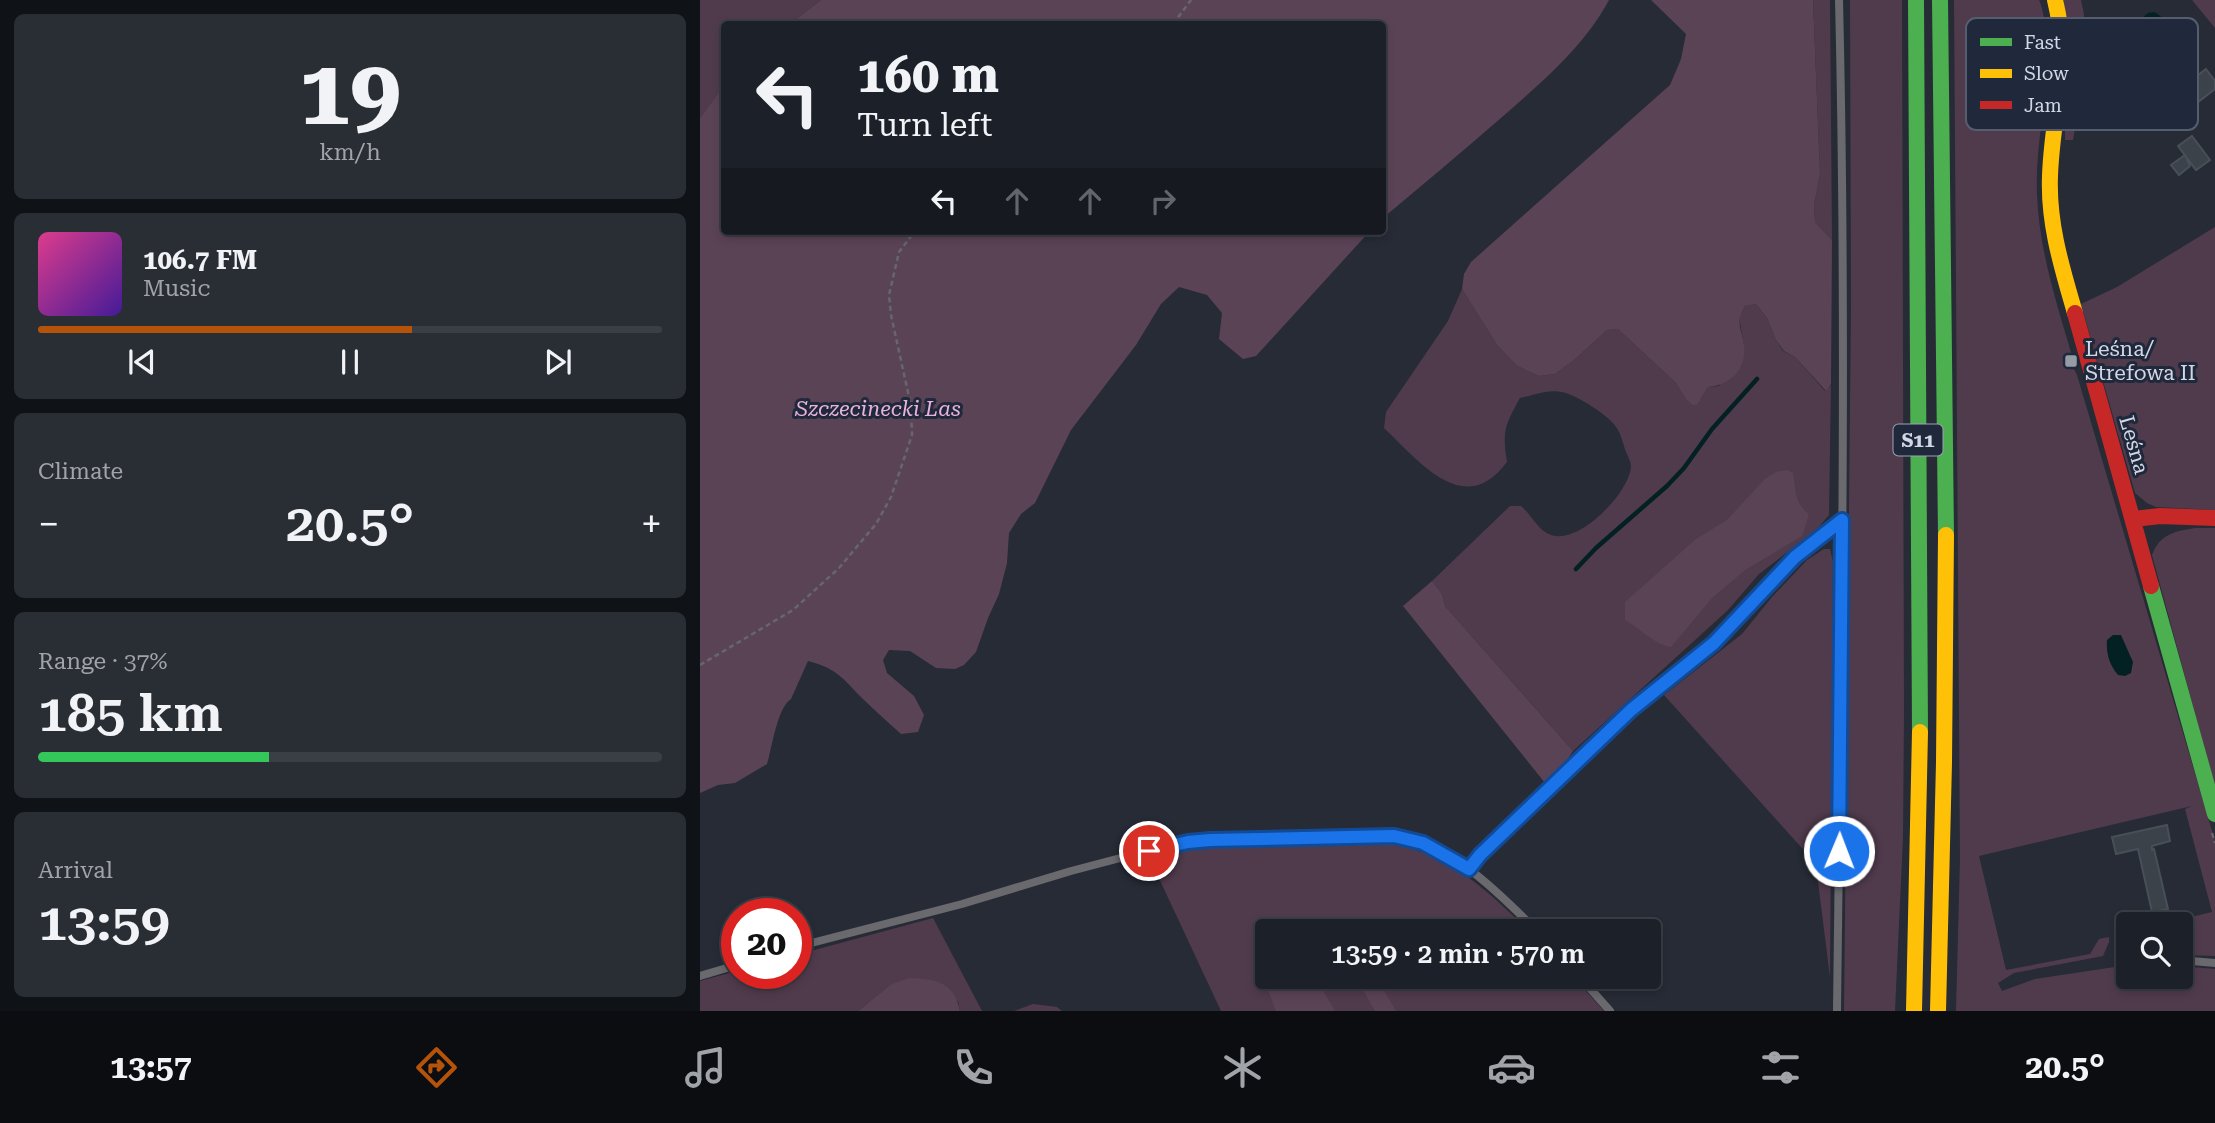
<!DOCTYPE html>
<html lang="en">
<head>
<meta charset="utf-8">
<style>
	:root { --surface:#1c2028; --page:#292d34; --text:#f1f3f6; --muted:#a0a3a8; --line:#3a3e45; --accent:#b45309 }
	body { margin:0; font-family:"Roboto Serif",serif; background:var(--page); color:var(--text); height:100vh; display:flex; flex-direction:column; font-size:26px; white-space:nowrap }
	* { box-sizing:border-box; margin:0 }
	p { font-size:23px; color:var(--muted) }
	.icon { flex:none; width:38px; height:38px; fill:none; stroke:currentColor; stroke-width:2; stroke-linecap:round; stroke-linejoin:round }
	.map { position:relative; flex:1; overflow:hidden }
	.sheet { display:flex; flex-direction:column; gap:14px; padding:14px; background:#0f1216; width:700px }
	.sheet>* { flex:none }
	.guide { position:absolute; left:21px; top:21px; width:665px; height:214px; border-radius:7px; box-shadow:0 4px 10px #0003,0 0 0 2px var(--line); background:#1c2028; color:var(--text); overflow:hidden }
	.fabs { position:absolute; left:1416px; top:912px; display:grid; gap:14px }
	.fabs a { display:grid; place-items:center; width:77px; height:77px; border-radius:7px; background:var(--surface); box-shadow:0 4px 10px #0003,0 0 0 2px var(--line); font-size:35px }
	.speed { position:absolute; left:21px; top:898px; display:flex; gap:14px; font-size:35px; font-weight:700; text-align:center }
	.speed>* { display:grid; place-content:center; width:91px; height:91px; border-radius:50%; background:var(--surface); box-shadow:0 4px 10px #0003,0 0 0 2px var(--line); line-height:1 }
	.speed .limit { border:10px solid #d22; background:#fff; color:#111 }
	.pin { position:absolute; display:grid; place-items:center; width:60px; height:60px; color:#fff; margin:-30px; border:4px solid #fff; border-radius:50%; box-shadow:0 2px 7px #0007 }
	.me { position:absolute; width:77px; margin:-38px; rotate:1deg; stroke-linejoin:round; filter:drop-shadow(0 0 5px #0008) }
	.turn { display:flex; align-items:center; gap:24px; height:147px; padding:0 21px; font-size:32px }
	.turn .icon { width:91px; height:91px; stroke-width:2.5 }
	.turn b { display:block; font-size:49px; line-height:60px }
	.lanes { display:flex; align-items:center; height:66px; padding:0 21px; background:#0003; justify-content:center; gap:35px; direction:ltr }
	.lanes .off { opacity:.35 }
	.big { font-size:52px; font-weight:600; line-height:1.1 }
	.sheet .widget { flex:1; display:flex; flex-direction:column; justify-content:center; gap:10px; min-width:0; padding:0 24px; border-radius:10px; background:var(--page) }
	.sheet .dial { align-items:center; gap:0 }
	.dial b { font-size:91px; line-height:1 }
	.song { display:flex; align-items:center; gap:21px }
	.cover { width:84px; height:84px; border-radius:10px; background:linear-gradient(135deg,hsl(330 70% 55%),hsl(260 70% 35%)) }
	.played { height:7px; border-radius:4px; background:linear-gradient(90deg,var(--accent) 60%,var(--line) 60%) }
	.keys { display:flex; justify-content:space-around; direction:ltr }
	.heat { display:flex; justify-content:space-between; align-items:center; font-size:38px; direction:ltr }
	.charge { height:10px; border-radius:5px; background:linear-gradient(90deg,#34c759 37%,var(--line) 0) }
	.trip { position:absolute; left:555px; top:919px; width:406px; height:70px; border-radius:7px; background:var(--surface); box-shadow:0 4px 10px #0003,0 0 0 2px var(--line); font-weight:600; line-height:70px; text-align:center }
	.menu { display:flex; height:112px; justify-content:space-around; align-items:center; background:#0b0d10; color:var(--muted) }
	.menu .icon { width:49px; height:49px }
	.menu .on { color:var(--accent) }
	.menu b { font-size:32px; color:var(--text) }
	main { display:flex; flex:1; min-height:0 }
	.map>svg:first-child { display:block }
</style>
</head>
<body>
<main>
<section class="sheet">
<div class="widget dial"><b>19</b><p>km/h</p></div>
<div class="widget">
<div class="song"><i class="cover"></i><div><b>106.7 FM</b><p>Music</p></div></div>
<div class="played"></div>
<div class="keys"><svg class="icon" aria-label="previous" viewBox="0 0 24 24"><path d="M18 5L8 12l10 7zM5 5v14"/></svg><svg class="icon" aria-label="pause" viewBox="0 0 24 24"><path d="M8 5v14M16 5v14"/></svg><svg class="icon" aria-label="next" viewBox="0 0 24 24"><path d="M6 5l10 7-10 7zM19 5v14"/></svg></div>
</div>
<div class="widget"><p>Climate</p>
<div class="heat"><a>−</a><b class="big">20.5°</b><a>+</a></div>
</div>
<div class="widget"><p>Range · 37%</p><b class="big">185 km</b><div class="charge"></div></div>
<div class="widget"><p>Arrival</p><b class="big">13:59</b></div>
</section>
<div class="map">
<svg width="1515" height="1011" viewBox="0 0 1515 1011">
	<rect width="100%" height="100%" fill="#262b36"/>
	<path fill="#503b4d" d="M 0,0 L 121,0 L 90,24 L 24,24 L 24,85 L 0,118 Z
		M 1113,0 L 1130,0 L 1132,240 L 1115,222 L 1114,205 L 1120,174 Z
		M 1150,0 L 1202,0 L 1204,711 L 1203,837 L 1195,1011 L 1144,1011 L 1151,305 Z
		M 1254,0 L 1339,0 L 1340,2 C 1359,64 1334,130 1337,194 C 1339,253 1359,310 1375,366 L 1373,367 L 1377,375 L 1515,841 L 1515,956 L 1481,955 L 1480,924 L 1462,924 L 1512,912 L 1485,809 L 1492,806 L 1279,856 L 1306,970 L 1390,954 L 1399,939 L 1409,937 L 1409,942 L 1403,956 L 1314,973 L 1298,983 L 1302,991 L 1335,979 L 1428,965 L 1428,976 L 1480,976 L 1481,966 L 1515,969 L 1515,1011 L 1256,1011 L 1260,858 Z
		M 1364,0 L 1381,0 C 1393,48 1381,92 1373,140 L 1365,140 Z
		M 1492,0 L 1515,0 L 1515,28 Z
		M 1515,227 L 1515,510 L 1456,507 L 1447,503 L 1435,493 L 1381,304 L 1417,287 Z
		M 762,289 L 797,345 L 817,366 L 839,376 L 855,374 L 873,361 L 907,330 L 918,329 L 976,383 L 985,398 L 998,404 L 1008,387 L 1019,386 L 1044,346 L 1039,317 L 1045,306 L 1056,304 L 1067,318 L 1076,340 L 1083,351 L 1095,357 L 1125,391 L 1131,385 L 1129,515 L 1118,528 L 1059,574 L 1028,610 L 873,751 L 745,606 L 742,594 L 732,581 L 810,506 L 821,506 C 832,515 837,530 851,535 C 879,545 929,493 931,467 C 931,462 928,456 926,452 C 923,444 921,433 916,427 C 909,415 876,395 862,392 C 849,389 833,395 820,398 C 805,425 802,431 807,462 C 764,520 719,461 684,428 L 686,412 L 748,321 Z
		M 1496,528 L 1515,528 L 1515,787 L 1452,555 C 1460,534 1475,531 1496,528 Z
		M 1124,549 L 1130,549 L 1133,562 L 1130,977 L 1117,874 L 1109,856 L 964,695 L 1042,634 L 1072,597 L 1107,560 Z
		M 683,843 C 748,851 784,888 829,931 L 567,931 L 567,976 L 873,977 L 904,1011 L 521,1011 L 449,857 L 488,848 Z
		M 233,918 L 282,1011 L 260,1011 L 258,1001 L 190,985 L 158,1011 L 0,1011 L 0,981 L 37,971 L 37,973 L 96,973 L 96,955 Z
		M 333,1004 L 357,1007 L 362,1011 L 314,1011 Z"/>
	<path fill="#5b4356" d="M 121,0 L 909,0 C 883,48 842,82 801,118 C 762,152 722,185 683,218 L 682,24 L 90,24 Z
		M 951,0 L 1113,0 L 1120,174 L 1114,205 L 1115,222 L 1132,240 L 1131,384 L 1126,391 L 1095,357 L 1084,351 L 1076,340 L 1067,318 L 1056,304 L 1045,306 C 1043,310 1041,313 1040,317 C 1038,326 1043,336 1044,345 C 1047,368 1031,385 1008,387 L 998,404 L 993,405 L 985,398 L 976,383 L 918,329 L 907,330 L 873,361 L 855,374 L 839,376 L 817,366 L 797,345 L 762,289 L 764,274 L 771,262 L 970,85 L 981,59 L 986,34 Z
		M 24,85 L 24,231 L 670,231 L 556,356 L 543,359 L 519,339 L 522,313 L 507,295 L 479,287 L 461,304 L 436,345 L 371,430 L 335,503 L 321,514 L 309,533 L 307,563 L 299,594 L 288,618 L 276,652 L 264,665 L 255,669 L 236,668 L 210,651 L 189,650 L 183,660 L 187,673 L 214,696 L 224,715 L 218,732 L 201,734 C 188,722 175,711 163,699 C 142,678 138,669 108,661 L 91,699 C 77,708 72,748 67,764 L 35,783 L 18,785 L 0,793 L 0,118 Z
		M 1087,470 L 1093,473 C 1096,491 1094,503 1109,514 L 1102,536 L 1045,570 L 1012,598 L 971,647 C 955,645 940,628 925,620 L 925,602 L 996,539 L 1027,520 L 1065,479 L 1076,472 Z
		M 732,581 L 742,594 L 745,606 L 873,751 L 865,763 L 845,783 L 703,606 Z
		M 567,969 L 567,976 L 615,977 L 635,1011 L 576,1011 L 564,979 Z
		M 656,977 L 676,977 L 696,1011 L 675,1011 Z
		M 209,978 C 236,979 254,982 260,1011 L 158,1011 L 190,985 Z"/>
	<path fill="#032123" d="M 1454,12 C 1472,20 1463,36 1452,46 C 1437,49 1428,42 1433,26 L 1448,13 Z
		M 1413,635 L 1421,635 L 1433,662 L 1431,673 L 1425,676 L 1418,675 C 1409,664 1406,653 1407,640 Z"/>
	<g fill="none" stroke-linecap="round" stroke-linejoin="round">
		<path stroke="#032123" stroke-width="4.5" d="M 876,569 L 896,548 L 967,486 L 984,468 L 1012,429 L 1057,379"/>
	</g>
	<path fill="#3c424a" stroke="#484f57" stroke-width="2" d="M 1506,69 L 1515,81 L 1515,89 L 1484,113 L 1471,96 Z
		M 1492,136 L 1510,160 L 1496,170 L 1478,146 Z
		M 1485,155 L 1490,166 L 1479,175 L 1471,165 Z
		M 1467,825 L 1470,841 L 1452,846 L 1452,850 L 1454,849 L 1468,909 L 1452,912 L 1438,849 L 1416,854 L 1412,837 Z"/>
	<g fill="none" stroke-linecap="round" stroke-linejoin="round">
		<path stroke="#66666d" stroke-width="2.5" stroke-dasharray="5 3.5" stroke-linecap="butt" d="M 473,24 L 491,0
			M 0,665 L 93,610 L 139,568 L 176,524 L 191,497 L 212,435 L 211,406 L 191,315 L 189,295 L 199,252 L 215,231
			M 1512,833 L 1515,843"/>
		<path stroke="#69696e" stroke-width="8" d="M 770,869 L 780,855 L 878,759 L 931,710 L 1014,643 L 1095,557 L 1142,520
			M 96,947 L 262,904 L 371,871 L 466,846 L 510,840 L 694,836 C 753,845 797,891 837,931
			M 1423,958 L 1428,958
			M 1480,960 L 1515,963
			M 0,976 L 37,965
			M 879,976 L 910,1011
			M 1137,1011 C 1141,674 1147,337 1139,0"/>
		<path stroke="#4caf50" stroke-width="16" d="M 1216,0 L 1220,732
			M 1240,0 L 1246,535
			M 1451,586 L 1515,814"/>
		<path stroke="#ffc107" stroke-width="16" d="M 1355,0 C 1371,64 1352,113 1350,176 C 1348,224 1362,268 1375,313
			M 1214,1011 L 1220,732
			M 1238,1011 L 1244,762 L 1246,535"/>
		<path stroke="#c62828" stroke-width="16" d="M 1375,313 L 1451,586
			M 1434,519 L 1460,516 L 1515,518"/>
	</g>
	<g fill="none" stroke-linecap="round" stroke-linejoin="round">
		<g stroke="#114b97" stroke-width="18">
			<path id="route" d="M 449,851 L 488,842 L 510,840 L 694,836 L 723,843 L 769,869 L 780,855 L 931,710 L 1014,643 L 1095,557 L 1142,520 L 1139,851"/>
		</g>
		<use href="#route" stroke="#1a73e8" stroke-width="12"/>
	</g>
	<rect fill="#959ba7" stroke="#20283c" stroke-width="2.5" x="1364" y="354" width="14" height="14" rx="3.5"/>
	<g text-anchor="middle" stroke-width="6" stroke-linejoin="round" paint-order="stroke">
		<rect fill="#20283c" stroke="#9ca2b2" stroke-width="2" x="1193.5" y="424.5" width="49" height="31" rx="5"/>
		<g font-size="19" font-weight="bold" fill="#d1d7e4">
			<text x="1218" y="447">S11</text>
		</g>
		<g font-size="21" fill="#d1d7e4" stroke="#20283c" text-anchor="start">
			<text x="1385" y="356">Leśna/<tspan x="1385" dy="24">Strefowa II</tspan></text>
		</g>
		<g font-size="21" font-style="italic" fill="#e8b3da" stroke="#20283c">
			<text x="178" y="416">Szczecinecki Las</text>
		</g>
		<g font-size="21" fill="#d1d7e4" stroke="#20283c">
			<text transform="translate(1434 445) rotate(74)" y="7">Leśna</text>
		</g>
	</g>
	<rect x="1266" y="18" width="232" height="112" rx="10" fill="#20283c" stroke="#555d6e" stroke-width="2"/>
	<rect x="1280" y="38" width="32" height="8" fill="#4caf50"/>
	<rect x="1280" y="69" width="32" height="9" fill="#ffc107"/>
	<rect x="1280" y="101" width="32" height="8" fill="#c62828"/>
	<g font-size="19" fill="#d1d7e4">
		<text x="1324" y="49">Fast</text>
		<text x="1324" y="80">Slow</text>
		<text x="1324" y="112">Jam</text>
	</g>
</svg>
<div class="fabs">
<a><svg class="icon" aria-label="search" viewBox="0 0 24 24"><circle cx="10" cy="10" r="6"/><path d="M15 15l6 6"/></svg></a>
</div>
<div class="speed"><div class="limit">20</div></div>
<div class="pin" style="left:449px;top:851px;background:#d93025"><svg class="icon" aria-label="arrive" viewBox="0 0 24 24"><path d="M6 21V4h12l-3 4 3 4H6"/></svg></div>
<svg class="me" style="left:1139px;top:851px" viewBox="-20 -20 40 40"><circle r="17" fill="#1a73e8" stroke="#fff" stroke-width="3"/><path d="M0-11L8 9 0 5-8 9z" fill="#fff"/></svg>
<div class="trip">13:59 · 2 min · 570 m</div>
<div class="guide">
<div class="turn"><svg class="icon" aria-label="left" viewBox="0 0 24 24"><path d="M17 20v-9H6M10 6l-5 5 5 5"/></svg><div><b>160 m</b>Turn left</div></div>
<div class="lanes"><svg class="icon" aria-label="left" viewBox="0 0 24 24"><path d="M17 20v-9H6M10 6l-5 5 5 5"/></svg><svg class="icon off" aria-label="ahead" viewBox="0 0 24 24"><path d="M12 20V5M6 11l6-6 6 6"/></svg><svg class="icon off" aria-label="ahead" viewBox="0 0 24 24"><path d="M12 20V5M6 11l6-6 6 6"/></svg><svg class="icon off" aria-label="right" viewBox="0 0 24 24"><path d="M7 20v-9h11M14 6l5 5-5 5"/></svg></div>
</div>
</div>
</main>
<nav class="menu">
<b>13:57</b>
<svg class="icon on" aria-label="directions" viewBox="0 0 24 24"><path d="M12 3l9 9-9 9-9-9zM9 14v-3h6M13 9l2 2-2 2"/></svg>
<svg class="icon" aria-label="music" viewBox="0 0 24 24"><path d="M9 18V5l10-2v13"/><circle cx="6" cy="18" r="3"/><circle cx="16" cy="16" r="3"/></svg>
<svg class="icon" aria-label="phone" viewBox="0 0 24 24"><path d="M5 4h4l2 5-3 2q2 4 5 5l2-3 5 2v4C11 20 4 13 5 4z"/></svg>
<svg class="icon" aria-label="climate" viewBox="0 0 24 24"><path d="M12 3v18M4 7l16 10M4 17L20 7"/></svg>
<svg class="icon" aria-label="car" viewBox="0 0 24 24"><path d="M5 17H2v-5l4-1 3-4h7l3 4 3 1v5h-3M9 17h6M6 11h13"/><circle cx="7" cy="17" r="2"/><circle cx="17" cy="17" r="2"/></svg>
<svg class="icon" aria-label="filters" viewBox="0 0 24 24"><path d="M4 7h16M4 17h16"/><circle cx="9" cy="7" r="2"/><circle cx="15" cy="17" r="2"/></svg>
<b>20.5°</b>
</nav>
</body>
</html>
